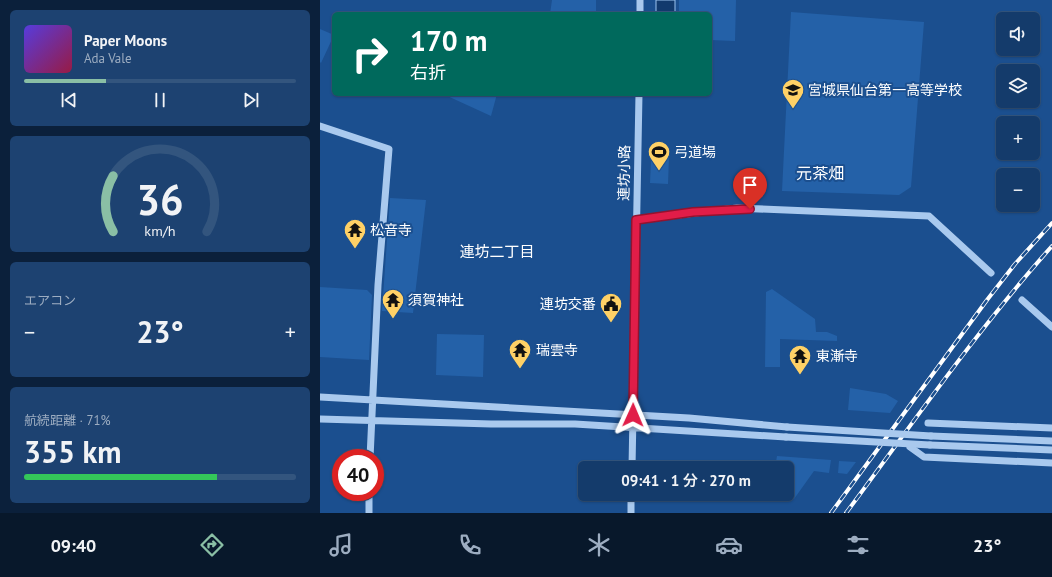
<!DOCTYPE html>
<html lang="ja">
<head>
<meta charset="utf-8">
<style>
	:root { --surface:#143b6b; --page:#1d4271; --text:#f1f3f6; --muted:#9dadc1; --line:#33557e; --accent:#8abfa5 }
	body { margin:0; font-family:"PT Sans","Noto Sans JP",sans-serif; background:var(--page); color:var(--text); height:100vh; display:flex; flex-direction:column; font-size:15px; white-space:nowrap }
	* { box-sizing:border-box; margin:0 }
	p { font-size:13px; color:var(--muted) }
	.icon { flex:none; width:22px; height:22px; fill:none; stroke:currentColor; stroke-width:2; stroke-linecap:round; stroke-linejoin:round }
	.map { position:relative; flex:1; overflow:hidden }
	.sheet { display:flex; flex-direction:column; gap:10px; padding:10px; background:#0b203b; width:320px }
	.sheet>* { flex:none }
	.top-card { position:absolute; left:12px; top:12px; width:380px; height:84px; border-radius:6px; box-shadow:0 1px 3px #0004,0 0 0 1px var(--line); background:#00695c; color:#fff; overflow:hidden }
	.controls { position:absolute; left:676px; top:12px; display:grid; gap:8px }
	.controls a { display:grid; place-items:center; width:44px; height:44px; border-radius:6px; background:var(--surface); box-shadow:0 1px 3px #0004,0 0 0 1px var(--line); font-size:20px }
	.speed { position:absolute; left:12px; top:449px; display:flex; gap:8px; font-size:20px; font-weight:700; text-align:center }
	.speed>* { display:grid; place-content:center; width:52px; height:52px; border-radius:50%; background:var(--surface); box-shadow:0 1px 3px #0004,0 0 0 1px var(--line); line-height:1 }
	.speed .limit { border:6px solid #d22; background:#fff; color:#111 }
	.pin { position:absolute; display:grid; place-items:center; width:34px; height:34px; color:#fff; margin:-41px -17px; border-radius:50% 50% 50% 0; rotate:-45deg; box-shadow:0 0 4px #0007 }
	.pin .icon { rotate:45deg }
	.me { position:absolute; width:44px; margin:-22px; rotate:1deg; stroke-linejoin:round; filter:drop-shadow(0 0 3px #0008) }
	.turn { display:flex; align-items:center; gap:14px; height:84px; padding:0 12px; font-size:18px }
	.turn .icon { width:52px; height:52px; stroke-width:2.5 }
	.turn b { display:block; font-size:28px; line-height:34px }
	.big { font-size:30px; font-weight:600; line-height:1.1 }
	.sheet .widget { flex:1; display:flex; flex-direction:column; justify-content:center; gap:6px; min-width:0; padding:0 14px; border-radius:6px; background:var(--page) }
	.sheet .dial { align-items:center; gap:0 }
	.dial svg { height:104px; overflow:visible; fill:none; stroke:var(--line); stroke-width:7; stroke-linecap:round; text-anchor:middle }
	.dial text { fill:var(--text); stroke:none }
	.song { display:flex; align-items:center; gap:12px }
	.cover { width:48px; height:48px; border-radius:6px; background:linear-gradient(135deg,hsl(250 70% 55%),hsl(340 70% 35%)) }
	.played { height:4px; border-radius:2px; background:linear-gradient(90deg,var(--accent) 30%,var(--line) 30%) }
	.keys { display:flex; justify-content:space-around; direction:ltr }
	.heat { display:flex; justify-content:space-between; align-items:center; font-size:22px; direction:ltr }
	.charge { height:6px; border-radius:3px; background:linear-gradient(90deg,#34c759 71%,var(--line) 0) }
	.trip { position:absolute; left:258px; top:461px; width:216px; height:40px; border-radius:6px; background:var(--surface); box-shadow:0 1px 3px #0004,0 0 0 1px var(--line); font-weight:600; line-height:40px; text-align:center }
	.menu { display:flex; height:64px; justify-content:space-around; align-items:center; background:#08182b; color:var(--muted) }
	.menu .icon { width:28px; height:28px }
	.menu .current { color:var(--accent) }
	.menu b { font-size:18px; color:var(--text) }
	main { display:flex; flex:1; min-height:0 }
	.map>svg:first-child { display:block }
</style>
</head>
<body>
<main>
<section class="sheet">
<div class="widget">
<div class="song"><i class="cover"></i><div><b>Paper Moons</b><p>Ada Vale</p></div></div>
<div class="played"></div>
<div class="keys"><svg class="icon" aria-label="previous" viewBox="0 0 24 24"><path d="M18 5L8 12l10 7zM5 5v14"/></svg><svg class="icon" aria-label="pause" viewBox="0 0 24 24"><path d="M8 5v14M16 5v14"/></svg><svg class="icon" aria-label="next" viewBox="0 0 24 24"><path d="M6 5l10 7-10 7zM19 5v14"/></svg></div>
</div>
<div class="widget dial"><svg viewBox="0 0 100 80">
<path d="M14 69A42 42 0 1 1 86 69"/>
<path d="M14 69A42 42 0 0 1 14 26" stroke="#8abfa5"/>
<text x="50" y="56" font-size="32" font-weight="700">36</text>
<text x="50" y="72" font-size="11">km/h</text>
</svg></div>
<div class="widget"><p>エアコン</p>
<div class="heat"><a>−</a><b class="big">23°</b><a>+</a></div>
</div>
<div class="widget"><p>航続距離 · 71%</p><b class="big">355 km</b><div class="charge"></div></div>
</section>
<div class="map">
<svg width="732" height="513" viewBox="0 0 732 513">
	<rect width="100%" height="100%" fill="#1b4f8f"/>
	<path fill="#2461a8" d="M 232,0 L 276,0 L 276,14 L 230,14 Z
		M 359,0 L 416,0 L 415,41 L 390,40 L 390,14 L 359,14 Z
		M 471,12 L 604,22 L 591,187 L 579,195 L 462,191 Z
		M 0,29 L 14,35 L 1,63 L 0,62 Z
		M 123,94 L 177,94 L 171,116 Z
		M 336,156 L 349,157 L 348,184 L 330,183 L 331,161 L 336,161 Z
		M 70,198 L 106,200 L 93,313 L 62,311 Z
		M 0,287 L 47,290 L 52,295 L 49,360 L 0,357 Z
		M 452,289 L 495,319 L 496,332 L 507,332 L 517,336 L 517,341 L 460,339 L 460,367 L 445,367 L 446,292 Z
		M 117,334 L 164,335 L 163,377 L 116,375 Z
		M 530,388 L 566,394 L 578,401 L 570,413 L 528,410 Z
		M 457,456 L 511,460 L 509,473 L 494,471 L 474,499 L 460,494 L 467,494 L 467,468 L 455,468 Z
		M 519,461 L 536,462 L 527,474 L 518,473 Z"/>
	<path fill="#123a6d" stroke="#9cc4f0" d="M 336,0 L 355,0 L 355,14 L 336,14 Z"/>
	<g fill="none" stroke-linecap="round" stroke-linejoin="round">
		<path stroke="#a9c9ee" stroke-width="7" d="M 320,14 L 320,0
			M 0,126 L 69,149 L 58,285 L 50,458
			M 316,220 L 417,208 L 609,216 L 671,273
			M 702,300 L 732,327
			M 0,397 L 369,418 L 467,427
			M 0,419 L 171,424 L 255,424 L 466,437
			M 608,423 L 732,428
			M 611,436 L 732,441
			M 610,445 L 732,450
			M 590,447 L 604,457 L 732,463
			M 312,468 L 319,94
			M 49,513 L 49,492
			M 311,513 L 311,494"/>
		<g stroke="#fff" stroke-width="4">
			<path id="rail" d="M 511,513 L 667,300 L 695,264 L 732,223
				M 526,513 C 593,423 657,330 732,246"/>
		</g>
		<use href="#rail" stroke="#1b4f8f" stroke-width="2.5" stroke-dasharray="8" stroke-linecap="butt"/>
		<path stroke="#a9c9ee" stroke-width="7" d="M 467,427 L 611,436
			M 466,437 L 610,445"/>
	</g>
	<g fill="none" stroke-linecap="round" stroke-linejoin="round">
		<g stroke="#92132f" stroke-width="10">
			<path id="route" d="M 313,415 L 316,220 L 373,212 L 430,209"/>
		</g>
		<use href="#route" stroke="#e11d48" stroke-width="7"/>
	</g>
	<defs>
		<g id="school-pin" transform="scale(1.15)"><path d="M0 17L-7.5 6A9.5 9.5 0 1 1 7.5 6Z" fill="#ffd166" stroke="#1b4f8f"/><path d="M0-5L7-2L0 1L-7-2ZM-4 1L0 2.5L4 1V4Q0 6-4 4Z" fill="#111"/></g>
		<g id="stadium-pin" transform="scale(1.15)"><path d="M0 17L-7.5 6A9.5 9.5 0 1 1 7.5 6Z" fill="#ffd166" stroke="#1b4f8f"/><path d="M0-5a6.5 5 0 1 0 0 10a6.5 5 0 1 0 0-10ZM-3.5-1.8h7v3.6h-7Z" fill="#111"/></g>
		<g id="temple-pin" transform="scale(1.15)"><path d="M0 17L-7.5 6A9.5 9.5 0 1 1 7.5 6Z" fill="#ffd166" stroke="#1b4f8f"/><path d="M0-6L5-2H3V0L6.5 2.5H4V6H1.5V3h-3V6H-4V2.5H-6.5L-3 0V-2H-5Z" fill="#111"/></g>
		<g id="civic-pin" transform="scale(1.15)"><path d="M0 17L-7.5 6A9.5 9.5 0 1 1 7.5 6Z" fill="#ffd166" stroke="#1b4f8f"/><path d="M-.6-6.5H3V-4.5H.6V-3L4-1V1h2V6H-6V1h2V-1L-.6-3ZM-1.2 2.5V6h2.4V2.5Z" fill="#111"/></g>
	</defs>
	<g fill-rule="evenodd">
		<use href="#school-pin" x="473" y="90"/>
		<use href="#stadium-pin" x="339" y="152"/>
		<use href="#temple-pin" x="35" y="230"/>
		<use href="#temple-pin" x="73" y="300"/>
		<use href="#civic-pin" x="291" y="304"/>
		<use href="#temple-pin" x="200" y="350"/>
		<use href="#temple-pin" x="480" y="356"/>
	</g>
	<g text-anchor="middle" stroke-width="4" stroke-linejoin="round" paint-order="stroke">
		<g font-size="14" fill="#fff" stroke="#1b4f8f" text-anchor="start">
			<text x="488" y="95">宮城県仙台第一高等学校</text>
			<text x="354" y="157">弓道場</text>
			<text x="50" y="235">松音寺</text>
			<text x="88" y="305">須賀神社</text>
			<text x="276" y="309" text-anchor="end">連坊交番</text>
			<text x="216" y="355">瑞雲寺</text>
			<text x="496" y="361">東漸寺</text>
		</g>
		<g font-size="14" fill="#fff" stroke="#1b4f8f">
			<text transform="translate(304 173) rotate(-89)" y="5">連坊小路</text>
		</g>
		<g font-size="15" fill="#fff" stroke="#1b4f8f">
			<text x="177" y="257">連坊二丁目</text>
		</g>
		<g font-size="16" fill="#fff" stroke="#1b4f8f">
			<text x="500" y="179">元茶畑</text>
		</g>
	</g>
</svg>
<div class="controls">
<a><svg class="icon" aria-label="sound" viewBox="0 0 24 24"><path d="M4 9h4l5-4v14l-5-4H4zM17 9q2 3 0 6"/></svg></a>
<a><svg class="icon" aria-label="layers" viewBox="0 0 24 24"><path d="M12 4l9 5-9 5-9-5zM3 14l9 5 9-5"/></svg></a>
<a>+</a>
<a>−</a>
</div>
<div class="speed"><div class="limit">40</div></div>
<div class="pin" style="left:430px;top:209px;background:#d93025"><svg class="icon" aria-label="arrive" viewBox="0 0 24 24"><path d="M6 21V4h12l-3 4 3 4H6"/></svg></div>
<svg class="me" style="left:313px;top:415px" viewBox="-20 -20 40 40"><path d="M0-17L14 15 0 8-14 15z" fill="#e11d48" stroke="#fff" stroke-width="4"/></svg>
<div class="trip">09:41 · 1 分 · 270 m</div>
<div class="top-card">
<div class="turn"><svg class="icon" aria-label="right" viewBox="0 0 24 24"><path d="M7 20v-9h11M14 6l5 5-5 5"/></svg><div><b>170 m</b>右折</div></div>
</div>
</div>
</main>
<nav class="menu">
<b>09:40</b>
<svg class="icon current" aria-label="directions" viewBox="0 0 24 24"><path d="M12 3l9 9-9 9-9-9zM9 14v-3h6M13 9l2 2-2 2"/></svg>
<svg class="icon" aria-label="music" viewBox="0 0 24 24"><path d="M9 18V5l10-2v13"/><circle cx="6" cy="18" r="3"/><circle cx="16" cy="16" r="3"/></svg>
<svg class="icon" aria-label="phone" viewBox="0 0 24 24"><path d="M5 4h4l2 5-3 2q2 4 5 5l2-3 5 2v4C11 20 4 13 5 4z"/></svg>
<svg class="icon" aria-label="climate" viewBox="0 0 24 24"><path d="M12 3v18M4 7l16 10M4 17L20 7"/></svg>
<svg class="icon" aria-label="car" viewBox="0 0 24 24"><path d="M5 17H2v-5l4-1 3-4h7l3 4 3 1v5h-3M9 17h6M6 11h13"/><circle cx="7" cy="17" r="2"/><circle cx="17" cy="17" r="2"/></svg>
<svg class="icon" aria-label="filters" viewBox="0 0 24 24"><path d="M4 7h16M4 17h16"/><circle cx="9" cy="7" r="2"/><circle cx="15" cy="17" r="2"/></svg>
<b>23°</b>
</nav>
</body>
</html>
